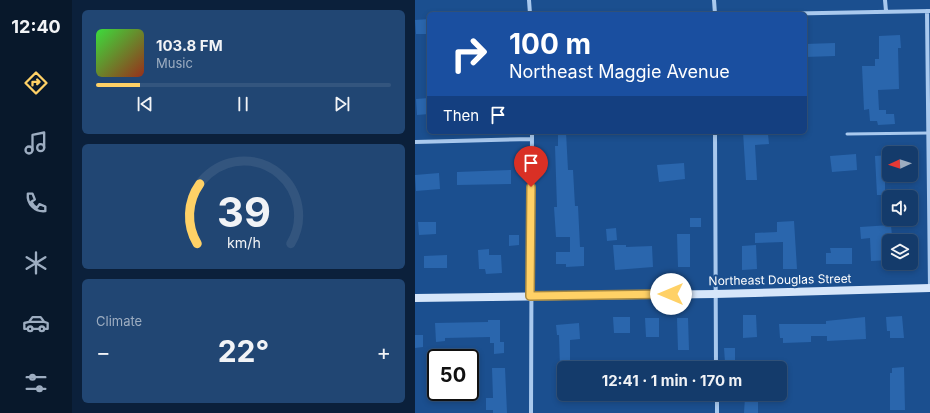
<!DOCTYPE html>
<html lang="en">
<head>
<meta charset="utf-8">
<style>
	:root { --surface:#143b6b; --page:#214673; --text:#f1f3f6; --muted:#9dadc1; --line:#33557e; --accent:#ffd166 }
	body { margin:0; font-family:Inter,sans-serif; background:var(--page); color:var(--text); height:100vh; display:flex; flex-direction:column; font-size:15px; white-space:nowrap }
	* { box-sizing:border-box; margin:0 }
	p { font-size:13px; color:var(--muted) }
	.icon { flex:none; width:22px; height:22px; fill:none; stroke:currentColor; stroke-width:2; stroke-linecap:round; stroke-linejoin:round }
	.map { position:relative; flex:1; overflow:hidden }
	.drawer { display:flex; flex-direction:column; gap:10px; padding:10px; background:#0b203b; width:343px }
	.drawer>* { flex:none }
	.hud { position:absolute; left:12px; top:12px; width:380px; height:122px; border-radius:6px; box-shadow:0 2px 6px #0003,0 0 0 1px var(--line); background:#1a4fa0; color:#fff; overflow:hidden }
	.needle { width:26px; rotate:267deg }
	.buttons { position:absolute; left:467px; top:146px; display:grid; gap:8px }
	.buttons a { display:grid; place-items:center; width:36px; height:36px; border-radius:6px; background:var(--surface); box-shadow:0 2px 6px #0003,0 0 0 1px var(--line); font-size:20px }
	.speed { position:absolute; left:12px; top:349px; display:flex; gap:8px; font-size:20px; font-weight:700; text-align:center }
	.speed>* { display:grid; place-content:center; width:52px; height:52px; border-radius:50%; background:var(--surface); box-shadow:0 2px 6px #0003,0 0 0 1px var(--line); line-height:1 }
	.speed .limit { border:2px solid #111; border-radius:6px; background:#fff; color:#111 }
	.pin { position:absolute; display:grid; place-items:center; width:34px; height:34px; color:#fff; margin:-41px -17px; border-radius:50% 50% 50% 0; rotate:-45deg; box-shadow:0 0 4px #0007 }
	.pin .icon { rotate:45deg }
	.me { position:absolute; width:44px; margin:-22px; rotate:270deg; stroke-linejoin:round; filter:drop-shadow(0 0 3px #0008) }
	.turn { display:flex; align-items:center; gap:14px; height:84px; padding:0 16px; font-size:18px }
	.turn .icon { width:52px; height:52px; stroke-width:2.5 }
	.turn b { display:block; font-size:28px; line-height:34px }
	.then { display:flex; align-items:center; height:38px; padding:0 16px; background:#0003; gap:8px; font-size:15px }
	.big { font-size:30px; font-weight:700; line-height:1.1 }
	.drawer .widget { flex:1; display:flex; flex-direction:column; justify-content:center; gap:6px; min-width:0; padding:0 14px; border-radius:6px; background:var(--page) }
	.drawer .dial { align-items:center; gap:0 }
	.dial svg { height:104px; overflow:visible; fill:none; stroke:var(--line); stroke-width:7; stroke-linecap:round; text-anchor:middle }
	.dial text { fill:var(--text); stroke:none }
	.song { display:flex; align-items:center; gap:12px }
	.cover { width:48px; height:48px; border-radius:6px; background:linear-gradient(135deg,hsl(120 70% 55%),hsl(10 70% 35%)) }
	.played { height:4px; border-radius:2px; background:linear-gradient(90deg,var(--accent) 15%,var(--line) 15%) }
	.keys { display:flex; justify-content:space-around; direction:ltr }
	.heat { display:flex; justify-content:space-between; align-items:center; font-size:22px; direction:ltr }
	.trip { position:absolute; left:142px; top:361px; width:230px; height:40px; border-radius:6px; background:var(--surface); box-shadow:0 2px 6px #0003,0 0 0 1px var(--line); font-weight:700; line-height:40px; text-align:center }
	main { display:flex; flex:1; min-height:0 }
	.menu { display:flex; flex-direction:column; width:72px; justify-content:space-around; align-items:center; background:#08182b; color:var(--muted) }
	.menu .icon { width:28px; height:28px }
	.menu .current { color:var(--accent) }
	.menu b { font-size:18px; color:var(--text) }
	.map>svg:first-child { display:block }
</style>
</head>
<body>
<main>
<nav class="menu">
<b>12:40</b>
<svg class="icon current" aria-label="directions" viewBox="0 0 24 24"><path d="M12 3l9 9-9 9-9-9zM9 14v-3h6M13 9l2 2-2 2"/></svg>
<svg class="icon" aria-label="music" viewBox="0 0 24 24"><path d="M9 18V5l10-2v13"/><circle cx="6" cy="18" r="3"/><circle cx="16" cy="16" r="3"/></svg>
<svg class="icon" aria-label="phone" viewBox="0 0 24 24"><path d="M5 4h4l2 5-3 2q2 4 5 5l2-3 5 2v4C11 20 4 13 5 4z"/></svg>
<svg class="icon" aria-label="climate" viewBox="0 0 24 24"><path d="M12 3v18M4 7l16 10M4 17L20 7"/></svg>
<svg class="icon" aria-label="car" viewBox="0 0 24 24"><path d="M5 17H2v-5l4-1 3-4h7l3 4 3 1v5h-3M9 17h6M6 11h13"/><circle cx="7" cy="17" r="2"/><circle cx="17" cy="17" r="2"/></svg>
<svg class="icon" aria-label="filters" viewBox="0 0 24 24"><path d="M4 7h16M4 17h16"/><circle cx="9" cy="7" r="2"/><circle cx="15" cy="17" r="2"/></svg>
</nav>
<section class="drawer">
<div class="widget">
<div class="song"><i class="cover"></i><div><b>103.8 FM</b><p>Music</p></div></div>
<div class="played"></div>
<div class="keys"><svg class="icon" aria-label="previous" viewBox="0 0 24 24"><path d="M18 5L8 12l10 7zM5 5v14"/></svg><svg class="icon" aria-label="pause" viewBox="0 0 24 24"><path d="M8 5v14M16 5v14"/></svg><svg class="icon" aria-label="next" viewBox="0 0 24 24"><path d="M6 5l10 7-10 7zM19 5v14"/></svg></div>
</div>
<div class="widget dial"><svg viewBox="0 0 100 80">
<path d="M14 69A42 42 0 1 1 86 69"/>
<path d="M14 69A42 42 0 0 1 16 23" stroke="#ffd166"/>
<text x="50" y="56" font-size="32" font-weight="700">39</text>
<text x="50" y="72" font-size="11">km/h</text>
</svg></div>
<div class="widget"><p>Climate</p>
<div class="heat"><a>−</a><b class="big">22°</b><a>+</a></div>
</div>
</section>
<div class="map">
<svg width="515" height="413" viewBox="0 0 515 413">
	<rect width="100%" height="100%" fill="#1b4f8f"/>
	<path fill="#2a66ad" d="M 14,19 L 14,34 L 1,34 L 0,20 Z
		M 485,35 L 486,48 L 483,48 L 484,89 L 463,90 L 464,110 L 471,110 L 471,114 L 479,114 L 480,124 L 463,125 L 462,121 L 455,121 L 454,109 L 449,110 L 447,66 L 460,66 L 460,59 L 464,59 L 464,36 Z
		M 420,43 L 420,56 L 390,57 L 390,44 Z
		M 14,98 L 14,114 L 2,115 L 1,99 Z
		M 143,132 L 151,132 L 153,170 L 158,170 L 160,206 L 163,206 L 165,247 L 169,247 L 169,266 L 151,267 L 151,264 L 141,264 L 141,252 L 155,252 L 155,237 L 141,237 L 139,207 L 142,207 L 140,146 L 143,146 Z
		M 328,132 L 353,134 L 354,144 L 340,145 L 342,180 L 331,180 Z
		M 441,154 L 442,170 L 417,172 L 415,156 Z
		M 474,155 L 474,170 L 470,170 L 470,195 L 462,195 L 460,156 Z
		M 269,163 L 270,179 L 244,182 L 242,165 Z
		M 96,170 L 96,184 L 42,185 L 42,172 Z
		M 24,173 L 25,189 L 1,191 L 0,175 Z
		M 275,218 L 286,218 L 286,227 L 275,227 Z
		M 379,221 L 382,269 L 368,269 L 368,242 L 340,243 L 340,233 L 362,232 L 362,222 Z
		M 3,222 L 21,222 L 21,234 L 4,235 Z
		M 476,225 L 477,236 L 474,236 L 474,260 L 456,261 L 455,238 L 446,239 L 445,227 Z
		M 201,228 L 202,240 L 192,241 L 191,229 Z
		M 262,234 L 275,234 L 275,267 L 263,267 Z
		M 94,235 L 104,235 L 104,245 L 94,246 Z
		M 198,245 L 211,245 L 211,247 L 237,246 L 238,267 L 200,270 Z
		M 341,245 L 342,269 L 327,270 L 327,246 Z
		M 415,248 L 437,248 L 437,264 L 411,264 L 411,253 L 416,253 Z
		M 74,249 L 74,255 L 86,255 L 87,273 L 71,274 L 70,269 L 64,269 L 63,250 Z
		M 32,255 L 32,268 L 9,268 L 9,256 Z
		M 328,315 L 341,315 L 342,337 L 328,338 Z
		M 487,316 L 489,338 L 475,338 L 475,331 L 472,331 L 471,317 Z
		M 198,317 L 215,317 L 215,333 L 199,333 Z
		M 450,317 L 451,339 L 412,341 L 412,336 L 396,336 L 396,342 L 368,343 L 368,338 L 365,338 L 364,324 L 411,324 L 411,321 Z
		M 230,318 L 244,318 L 244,337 L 231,337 Z
		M 262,318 L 273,318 L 274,350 L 263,350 Z
		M 73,320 L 85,320 L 85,342 L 89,342 L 89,353 L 79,354 L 79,343 L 75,343 L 75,337 L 30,338 L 30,341 L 21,342 L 20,323 L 73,322 Z
		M 164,323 L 165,339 L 155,340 L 155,368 L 145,368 L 144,335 L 142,335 L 141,325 Z
		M 0,335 L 8,335 L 8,347 L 0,348 Z
		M 309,348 L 320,348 L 320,362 L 310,362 Z
		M 489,367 L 490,410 L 475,410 L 475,373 L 477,373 L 477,368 Z
		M 77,368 L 90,368 L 92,413 L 78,413 L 78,410 L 71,410 L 71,398 L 78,398 Z
		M 330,397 L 343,397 L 343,413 L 329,413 Z"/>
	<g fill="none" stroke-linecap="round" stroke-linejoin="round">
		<path stroke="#a9c9ee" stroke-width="3" d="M 432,134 L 514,133"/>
		<path stroke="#a9c9ee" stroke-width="4" d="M 114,0 L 115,14
			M 299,0 L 300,14
			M 470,0 L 471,11
			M 512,11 L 515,289
			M 115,13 L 170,14
			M 354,14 L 515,11
			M 300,132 L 301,368
			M 0,142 L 117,139
			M 302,394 L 302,413
			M 116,413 L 117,132"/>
		<path stroke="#d6e6fa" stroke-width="8" d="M 0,298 L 300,294 L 515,288"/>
	</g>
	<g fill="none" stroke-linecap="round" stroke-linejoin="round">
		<g stroke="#a68842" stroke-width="10">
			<path id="route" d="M 116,187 L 115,296 L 256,294"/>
		</g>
		<use href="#route" stroke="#ffd166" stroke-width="7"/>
	</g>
	<g text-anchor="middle" stroke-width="4" stroke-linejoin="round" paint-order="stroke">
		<g font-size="12" fill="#fff" stroke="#1b4f8f">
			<text transform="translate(365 280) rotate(-1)" y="4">Northeast Douglas Street</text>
		</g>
	</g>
</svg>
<div class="buttons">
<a><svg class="needle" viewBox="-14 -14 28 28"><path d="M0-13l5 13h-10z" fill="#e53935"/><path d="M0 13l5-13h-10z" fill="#9dadc1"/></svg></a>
<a><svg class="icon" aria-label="sound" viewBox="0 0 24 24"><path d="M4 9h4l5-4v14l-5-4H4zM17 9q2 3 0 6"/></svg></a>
<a><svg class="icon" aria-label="layers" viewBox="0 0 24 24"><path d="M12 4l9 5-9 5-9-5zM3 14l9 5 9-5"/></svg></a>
</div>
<div class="speed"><div class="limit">50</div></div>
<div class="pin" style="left:116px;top:187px;background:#d93025"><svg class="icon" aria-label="arrive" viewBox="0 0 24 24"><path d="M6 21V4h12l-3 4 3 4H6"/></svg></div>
<svg class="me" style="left:256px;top:294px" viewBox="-20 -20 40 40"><circle r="19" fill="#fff"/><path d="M0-13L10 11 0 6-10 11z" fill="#ffd166"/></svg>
<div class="trip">12:41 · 1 min · 170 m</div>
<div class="hud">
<div class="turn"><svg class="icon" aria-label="right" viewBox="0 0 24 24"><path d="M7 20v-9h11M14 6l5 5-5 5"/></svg><div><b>100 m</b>Northeast Maggie Avenue</div></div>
<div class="then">Then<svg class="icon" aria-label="arrive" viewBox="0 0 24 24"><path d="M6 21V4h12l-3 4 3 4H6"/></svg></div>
</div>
</div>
</main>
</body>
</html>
